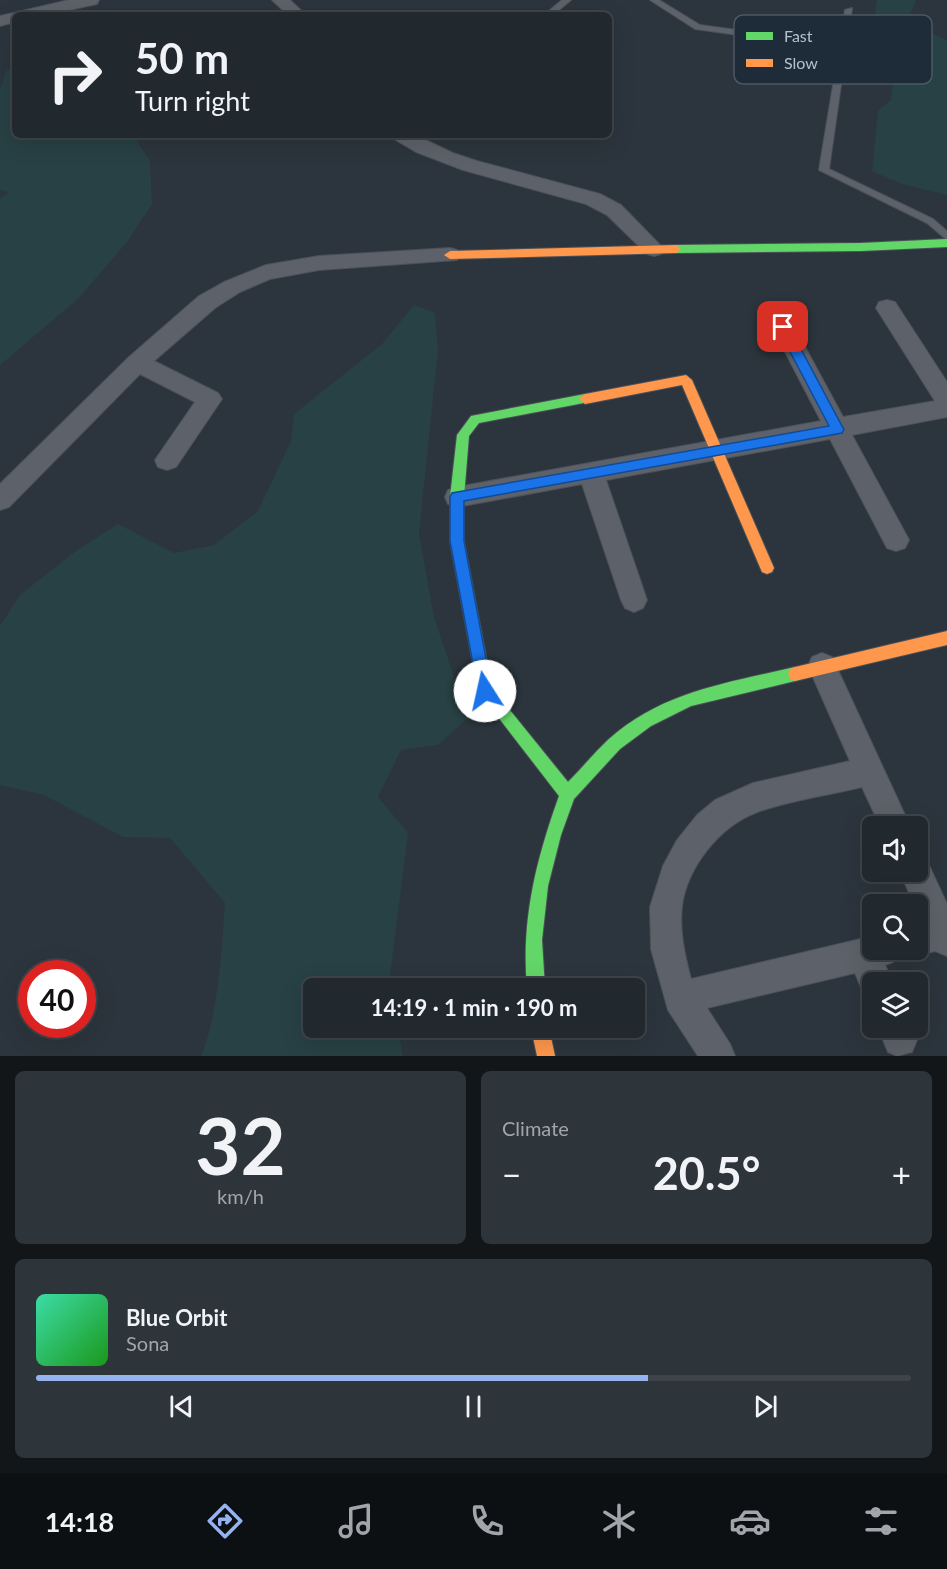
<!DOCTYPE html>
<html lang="en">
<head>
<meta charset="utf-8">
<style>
	:root { --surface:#21282e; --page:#2d343a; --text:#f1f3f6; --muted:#a2a6aa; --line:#3e444a; --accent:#95b2f1 }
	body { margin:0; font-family:Lato,sans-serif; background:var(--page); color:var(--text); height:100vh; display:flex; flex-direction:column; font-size:22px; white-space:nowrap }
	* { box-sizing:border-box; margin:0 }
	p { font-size:20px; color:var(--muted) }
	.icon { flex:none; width:33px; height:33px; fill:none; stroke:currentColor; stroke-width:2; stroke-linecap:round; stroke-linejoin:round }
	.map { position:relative; height:1056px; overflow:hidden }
	.side { display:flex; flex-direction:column; gap:15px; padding:15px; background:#121619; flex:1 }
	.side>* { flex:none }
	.hud { position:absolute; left:12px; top:12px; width:600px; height:126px; border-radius:9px; box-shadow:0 6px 24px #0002,0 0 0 2px var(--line); background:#21282e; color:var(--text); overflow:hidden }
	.tools { position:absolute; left:862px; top:816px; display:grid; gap:12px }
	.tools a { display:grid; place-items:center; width:66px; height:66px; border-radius:9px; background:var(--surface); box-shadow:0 6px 24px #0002,0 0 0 2px var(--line); font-size:30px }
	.speed { position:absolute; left:18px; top:960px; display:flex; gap:12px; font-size:30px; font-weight:700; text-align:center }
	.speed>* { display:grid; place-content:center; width:78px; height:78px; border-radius:50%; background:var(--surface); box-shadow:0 6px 24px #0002,0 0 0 2px var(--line); line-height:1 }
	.speed .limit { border:9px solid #d22; background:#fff; color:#111 }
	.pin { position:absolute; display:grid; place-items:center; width:51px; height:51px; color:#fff; margin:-26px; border-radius:12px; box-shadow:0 3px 9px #0006 }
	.me { position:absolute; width:66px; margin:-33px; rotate:350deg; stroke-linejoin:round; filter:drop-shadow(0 0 4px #0008) }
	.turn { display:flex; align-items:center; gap:21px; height:126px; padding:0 24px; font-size:27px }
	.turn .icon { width:78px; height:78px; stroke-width:2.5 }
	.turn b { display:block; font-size:42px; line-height:51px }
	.big { font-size:45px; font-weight:700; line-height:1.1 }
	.side .tile { flex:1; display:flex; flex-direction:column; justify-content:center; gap:9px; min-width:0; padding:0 21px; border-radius:9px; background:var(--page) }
	.side .dial { align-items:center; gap:0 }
	.dial b { font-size:78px; line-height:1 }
	.song { display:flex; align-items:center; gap:18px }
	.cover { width:72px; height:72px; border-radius:9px; background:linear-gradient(135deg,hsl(160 70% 55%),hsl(120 70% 35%)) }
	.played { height:6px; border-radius:3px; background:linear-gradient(90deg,var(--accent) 70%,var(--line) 70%) }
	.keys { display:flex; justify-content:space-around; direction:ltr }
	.heat { display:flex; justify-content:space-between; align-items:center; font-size:33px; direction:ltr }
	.side .tiles { flex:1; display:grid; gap:15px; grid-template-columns:1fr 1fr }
	.tile:last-child { grid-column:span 2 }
	.trip { position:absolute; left:303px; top:978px; width:342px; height:60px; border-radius:9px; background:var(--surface); box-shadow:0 6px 24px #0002,0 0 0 2px var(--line); font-weight:700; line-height:60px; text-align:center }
	.tab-bar { display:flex; height:96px; justify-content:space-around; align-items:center; background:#0d1012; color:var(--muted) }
	.tab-bar .icon { width:42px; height:42px }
	.tab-bar .on { color:var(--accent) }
	.tab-bar b { font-size:27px; color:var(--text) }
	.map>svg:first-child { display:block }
</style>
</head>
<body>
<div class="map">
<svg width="947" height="1056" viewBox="0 0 947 1056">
	<rect width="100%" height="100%" fill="#2c353d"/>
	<path fill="#284144" d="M 877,0 L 916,0 L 909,17 L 926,31 L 947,40 L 947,195 L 902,184 L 872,171 L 878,111 L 891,100 C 895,60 899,48 875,13 Z
		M 15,67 L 15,135 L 133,135 L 150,161 L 152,204 L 127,242 L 77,300 L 0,365 L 0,198 L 9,192 L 0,190 L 0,90 L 6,71 Z
		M 414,305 L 435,313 L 438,350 L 419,534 L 434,617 L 468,718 L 438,745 L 401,750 L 378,797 L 408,833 L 390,976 L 392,988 L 314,988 L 314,1028 L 398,1028 L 403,1056 L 201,1056 C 218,1016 222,947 225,903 L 170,838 L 123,837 L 44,795 L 0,785 L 0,626 L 20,595 L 77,550 L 118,524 L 174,553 L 214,545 L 258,511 L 291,441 L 294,414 L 382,344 Z"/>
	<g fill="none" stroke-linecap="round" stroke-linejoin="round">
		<g stroke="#4b5157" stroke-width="2">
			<path id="lane" d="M 562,0 L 571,0 L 553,15 L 544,15 Z
				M 650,0 L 659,0 L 700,25 L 840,44 L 845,10 L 852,8 L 829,169 L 933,219 L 947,231 L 947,240 L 927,223 L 819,170 L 839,49 L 695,29 Z"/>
		</g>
		<g stroke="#4b5157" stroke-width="2">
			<path id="street" d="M 69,0 L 99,0 L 97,4 L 46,15 L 15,15 L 15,22 L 0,26 L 0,16 Z
				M 272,0 L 290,0 L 306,15 L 288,15 Z
				M 392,135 L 415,135 L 453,153 L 477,161 L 600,194 L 621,205 L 664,249 L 661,254 L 654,256 L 647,254 L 607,215 L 586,204 L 463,170 L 416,152 L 394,139 Z
				M 450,248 L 457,250 L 460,255 L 457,260 L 319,270 L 270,279 L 240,292 L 215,308 L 154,361 L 218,393 L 222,399 L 176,467 L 167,470 L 158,467 L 155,460 L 195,402 L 140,374 L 9,507 L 0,510 L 0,484 L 129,357 L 199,296 L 224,282 L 266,265 L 319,256 Z
				M 887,300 L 895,302 L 947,382 L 947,417 L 852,435 L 909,540 L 905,548 L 896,551 L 887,548 L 830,439 L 606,480 L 647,600 L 643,608 L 634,612 L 625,608 L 621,600 L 582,484 L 457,507 L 448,504 L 445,497 L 448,490 L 457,487 L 821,421 L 772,327 L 775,321 L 783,319 L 791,321 L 843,417 L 935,401 L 876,308 L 879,302 Z
				M 822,653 L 832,657 L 910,826 L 880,826 L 862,787 C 830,795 785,801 755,813 C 719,827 687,868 682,906 C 679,931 685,956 691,979 L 873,936 L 873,950 L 897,950 L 893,962 L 885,965 L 893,982 L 873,982 L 873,997 L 864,994 L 855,973 L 707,1008 L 730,1044 L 735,1056 L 698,1056 L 668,1010 L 651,949 L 650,907 L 663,866 L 677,840 L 697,815 L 715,800 L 753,783 L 850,761 L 808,666 L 812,657 Z
				M 918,857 L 927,861 L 947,904 L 947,956 L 935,951 L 918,956 L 906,950 L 918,950 L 918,924 L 923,923 L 918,912 L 918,904 L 914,904 L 900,872 L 918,872 Z
				M 878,1028 L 912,1028 L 917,1040 L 912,1052 L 897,1056 L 888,1052 Z"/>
		</g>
		<g stroke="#4b5157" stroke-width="2">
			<path id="fast" d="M 947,239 L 947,247 L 861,251 L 676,253 L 671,249 L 676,245 L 861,243 Z
				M 585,394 L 591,399 L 589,402 L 479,423 L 469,436 L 464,497 L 464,541 L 492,688 L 568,782 C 582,768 595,752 609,739 C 663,691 728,683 795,667 L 800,669 L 802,674 L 800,679 L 795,681 L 691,706 L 651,726 L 620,749 L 574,799 L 561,835 L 548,886 L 542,940 L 545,988 L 527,988 C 521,920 536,860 559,796 L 478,691 L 450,541 L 450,497 L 457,435 L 471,416 Z"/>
		</g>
		<g stroke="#4b5157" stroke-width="2">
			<path id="slow" d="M 676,245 L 681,249 L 676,253 L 450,259 L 444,255 L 450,251 Z
				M 686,375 L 692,380 L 774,568 L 772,572 L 767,574 L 762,572 L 682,385 L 585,404 L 579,399 L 585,394 Z
				M 947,631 L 947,645 L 795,681 L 790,679 L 788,674 L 790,669 L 795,667 Z
				M 531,1028 L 549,1028 L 555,1056 L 537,1056 Z"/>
		</g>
		<use href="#lane" fill="#5d626a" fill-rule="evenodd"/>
		<use href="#street" fill="#5d626a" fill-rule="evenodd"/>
		<use href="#fast" fill="#63d668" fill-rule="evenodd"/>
		<use href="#slow" fill="#ff974d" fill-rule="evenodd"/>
	</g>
	<path fill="#1a73e8" stroke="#114b97" stroke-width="1.5" d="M 783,322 L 787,323 L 842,426 L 844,429 L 842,433 L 464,501 L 464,541 L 492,691 L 490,696 L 485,698 L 479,696 L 450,541 L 450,497 L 452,493 L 829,426 L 777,327 Z"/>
	<rect x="734" y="15" width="198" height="69" rx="9" fill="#1e2b39" stroke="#4c5865" stroke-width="1.5"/>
	<rect x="746" y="32" width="27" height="8" fill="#63d668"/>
	<rect x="746" y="59" width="27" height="8" fill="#ff974d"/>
	<g font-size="16" fill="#b7c1cd">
		<text x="784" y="42">Fast</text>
		<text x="784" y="69">Slow</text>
	</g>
</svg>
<div class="tools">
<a><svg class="icon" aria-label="sound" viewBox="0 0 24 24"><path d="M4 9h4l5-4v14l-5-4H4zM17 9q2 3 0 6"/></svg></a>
<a><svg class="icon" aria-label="search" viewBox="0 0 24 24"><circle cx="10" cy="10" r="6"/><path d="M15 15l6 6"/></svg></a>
<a><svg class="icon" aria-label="layers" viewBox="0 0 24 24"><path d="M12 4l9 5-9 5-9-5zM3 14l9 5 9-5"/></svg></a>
</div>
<div class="speed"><div class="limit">40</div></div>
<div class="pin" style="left:783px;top:327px;background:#d93025"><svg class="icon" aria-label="arrive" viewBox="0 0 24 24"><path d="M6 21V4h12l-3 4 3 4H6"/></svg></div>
<svg class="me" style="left:485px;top:691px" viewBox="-20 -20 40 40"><circle r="19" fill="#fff"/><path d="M0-13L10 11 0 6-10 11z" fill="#1a73e8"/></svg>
<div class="trip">14:19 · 1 min · 190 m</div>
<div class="hud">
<div class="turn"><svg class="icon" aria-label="right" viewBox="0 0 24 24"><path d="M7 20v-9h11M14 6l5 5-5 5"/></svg><div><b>50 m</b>Turn right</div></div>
</div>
</div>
<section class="side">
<div class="tiles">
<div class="tile dial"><b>32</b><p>km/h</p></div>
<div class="tile"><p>Climate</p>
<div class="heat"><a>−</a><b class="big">20.5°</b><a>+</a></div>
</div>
<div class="tile">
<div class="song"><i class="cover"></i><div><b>Blue Orbit</b><p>Sona</p></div></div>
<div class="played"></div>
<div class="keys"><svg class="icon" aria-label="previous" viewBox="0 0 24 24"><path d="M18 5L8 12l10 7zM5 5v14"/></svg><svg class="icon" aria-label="pause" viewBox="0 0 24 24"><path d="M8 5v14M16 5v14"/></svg><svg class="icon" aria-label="next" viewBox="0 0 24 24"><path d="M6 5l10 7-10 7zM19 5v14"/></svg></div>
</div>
</div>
</section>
<nav class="tab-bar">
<b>14:18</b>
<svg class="icon on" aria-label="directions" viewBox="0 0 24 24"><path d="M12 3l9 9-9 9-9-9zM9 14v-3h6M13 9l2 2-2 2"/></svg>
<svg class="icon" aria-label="music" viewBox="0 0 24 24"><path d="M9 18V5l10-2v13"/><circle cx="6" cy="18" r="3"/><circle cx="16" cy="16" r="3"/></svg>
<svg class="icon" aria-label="phone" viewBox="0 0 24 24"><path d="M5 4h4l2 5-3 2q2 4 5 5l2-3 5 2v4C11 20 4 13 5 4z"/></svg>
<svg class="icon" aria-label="climate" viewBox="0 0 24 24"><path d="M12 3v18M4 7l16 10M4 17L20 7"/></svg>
<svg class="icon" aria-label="car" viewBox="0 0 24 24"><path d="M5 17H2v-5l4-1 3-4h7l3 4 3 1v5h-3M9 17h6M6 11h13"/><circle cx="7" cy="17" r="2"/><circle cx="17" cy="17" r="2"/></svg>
<svg class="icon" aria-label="filters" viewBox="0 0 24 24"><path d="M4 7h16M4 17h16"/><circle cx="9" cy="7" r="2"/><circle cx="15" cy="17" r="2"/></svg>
</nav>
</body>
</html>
